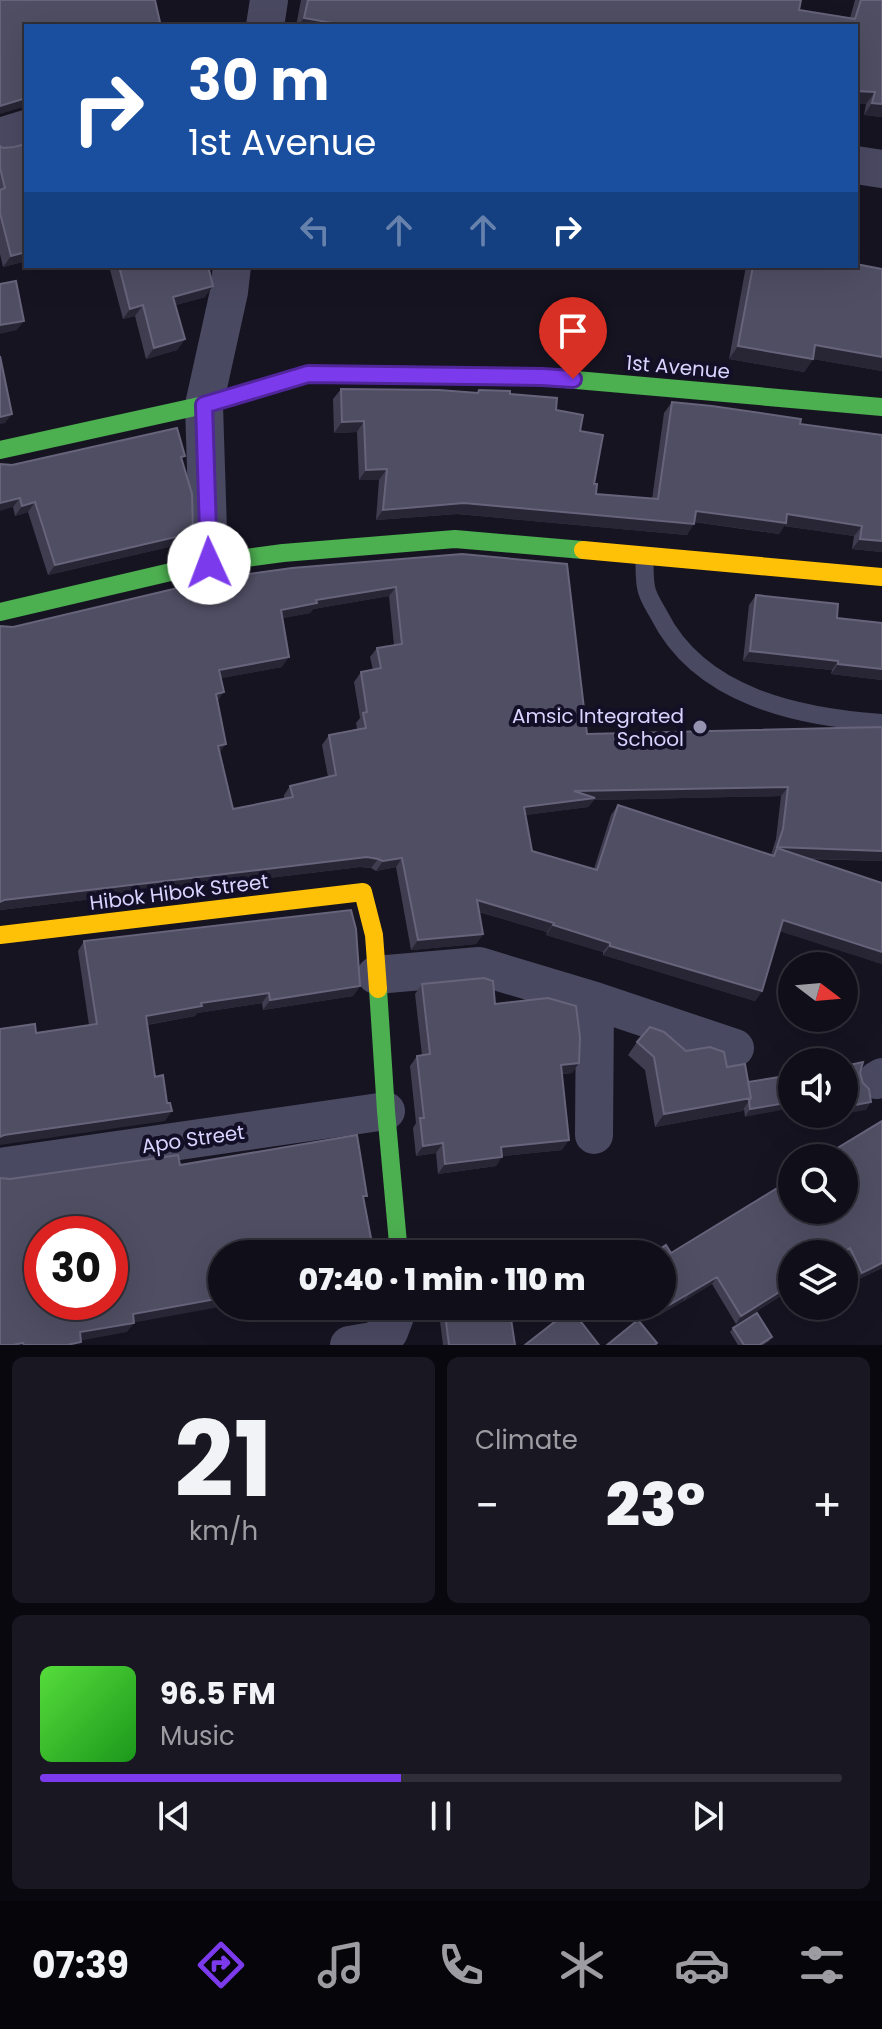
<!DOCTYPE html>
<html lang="en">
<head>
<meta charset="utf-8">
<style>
	:root { --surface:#100f19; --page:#191822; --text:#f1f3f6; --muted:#9c9ca2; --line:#302f38; --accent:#7c3aed }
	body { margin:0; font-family:Poppins,sans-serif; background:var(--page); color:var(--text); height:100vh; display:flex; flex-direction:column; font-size:30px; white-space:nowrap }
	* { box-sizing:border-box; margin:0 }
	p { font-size:26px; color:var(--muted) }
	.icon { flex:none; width:44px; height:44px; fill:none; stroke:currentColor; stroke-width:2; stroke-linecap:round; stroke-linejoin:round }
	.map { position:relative; height:1345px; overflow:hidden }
	.sheet { display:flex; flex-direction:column; gap:12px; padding:12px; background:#09080e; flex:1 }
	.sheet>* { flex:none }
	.hud { position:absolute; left:24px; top:24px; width:834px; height:244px; border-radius:0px; box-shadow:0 8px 32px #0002,0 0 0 2px var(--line); background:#1a4fa0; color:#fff; overflow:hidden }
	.needle { width:52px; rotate:106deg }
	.controls { position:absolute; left:778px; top:952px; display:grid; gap:16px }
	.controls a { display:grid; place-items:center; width:80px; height:80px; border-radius:50%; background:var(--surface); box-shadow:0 8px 32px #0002,0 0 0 2px var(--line); font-size:40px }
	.speed { position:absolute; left:24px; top:1216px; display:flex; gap:16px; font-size:40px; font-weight:700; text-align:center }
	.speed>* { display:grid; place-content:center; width:104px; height:104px; border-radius:50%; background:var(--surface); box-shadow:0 8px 32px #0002,0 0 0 2px var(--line); line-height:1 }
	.speed .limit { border:12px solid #d22; background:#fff; color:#111 }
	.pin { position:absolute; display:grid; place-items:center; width:68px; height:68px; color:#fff; margin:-82px -34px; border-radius:50% 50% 50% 0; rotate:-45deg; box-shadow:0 0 8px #0007 }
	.pin .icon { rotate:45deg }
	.me { position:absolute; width:88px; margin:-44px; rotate:358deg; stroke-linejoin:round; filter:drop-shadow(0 0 6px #0008) }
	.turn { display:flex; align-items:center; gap:28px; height:168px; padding:0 32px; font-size:36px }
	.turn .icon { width:104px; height:104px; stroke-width:2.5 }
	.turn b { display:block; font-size:56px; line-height:68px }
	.lanes { display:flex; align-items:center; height:76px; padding:0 32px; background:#0003; justify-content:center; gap:40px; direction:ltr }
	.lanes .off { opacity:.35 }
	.big { font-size:60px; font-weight:800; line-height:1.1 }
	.sheet .tile { flex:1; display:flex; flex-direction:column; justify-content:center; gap:12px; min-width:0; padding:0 28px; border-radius:12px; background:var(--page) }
	.sheet .dial { align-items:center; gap:0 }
	.dial b { font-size:104px; line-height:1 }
	.song { display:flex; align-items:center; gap:24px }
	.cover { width:96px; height:96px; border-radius:12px; background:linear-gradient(135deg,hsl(110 70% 55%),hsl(120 70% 35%)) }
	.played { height:8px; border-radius:4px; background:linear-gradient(90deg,var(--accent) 45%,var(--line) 45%) }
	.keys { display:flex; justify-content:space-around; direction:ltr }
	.heat { display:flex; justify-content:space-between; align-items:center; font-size:44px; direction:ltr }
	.sheet .tiles { flex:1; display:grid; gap:12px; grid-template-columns:1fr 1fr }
	.tile:last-child { grid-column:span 2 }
	.trip { position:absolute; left:208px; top:1240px; width:468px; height:80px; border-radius:40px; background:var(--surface); box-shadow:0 8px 32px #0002,0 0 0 2px var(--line); font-weight:800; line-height:80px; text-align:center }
	.tab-bar { display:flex; height:128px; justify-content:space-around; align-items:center; background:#06060a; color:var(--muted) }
	.tab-bar .icon { width:56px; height:56px }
	.tab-bar .active { color:var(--accent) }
	.tab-bar b { font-size:36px; color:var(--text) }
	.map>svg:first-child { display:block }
</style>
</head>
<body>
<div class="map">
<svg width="882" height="1345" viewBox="0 0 882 1345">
	<rect width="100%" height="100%" fill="#161421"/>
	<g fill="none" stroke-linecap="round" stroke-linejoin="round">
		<path stroke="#4a4962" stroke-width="18" d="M 644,556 C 645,566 644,577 646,587 C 647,596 654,606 659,615 C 700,697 799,717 882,723"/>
		<path stroke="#4a4962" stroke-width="38" d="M 265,26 L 269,0
			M 0,137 L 26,129
			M 856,165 L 882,169
			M 209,563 L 204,405 L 229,292 L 232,266
			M 376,975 L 479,966 L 595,1001 L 735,1048
			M 877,1080 L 882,1077
			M 594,1135 L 595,1001
			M 0,1167 L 386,1111
			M 349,1345 L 373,1341 L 389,1332 L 399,1306"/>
		<path stroke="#4caf50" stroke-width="18" d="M 0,450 L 204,405 L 308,374 L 542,377 L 882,407
			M 0,612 L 209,563 L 283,553 L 455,539 L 583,550
			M 378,989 L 386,1111 L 399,1254"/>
		<path stroke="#ffc107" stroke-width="18" d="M 583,550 L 882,577
			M 0,935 L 363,892 L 374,935 L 378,989"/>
	</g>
	<path fill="#403d50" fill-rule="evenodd" d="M 301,0 L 801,0 L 799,10 L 850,18 L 855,0 L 882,0 L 882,117 L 864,115 L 866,104 L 856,26 L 296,26 Z
		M 0,146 L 26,261 L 3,267 L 0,254 Z
		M 109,266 L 208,266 L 205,297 L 176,305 L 185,339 L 177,350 L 146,359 L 135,316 L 123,319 Z
		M 746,266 L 856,266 L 882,269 L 882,371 L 813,359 L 804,372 L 729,359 Z
		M 341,389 L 477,393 L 479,390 L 510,394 L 556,410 L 580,431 L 596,494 L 652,499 L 664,413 L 672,402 L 800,424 L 882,552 L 852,549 L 854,536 L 784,526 L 779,534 L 694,522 L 687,535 L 457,514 L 376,520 L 379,480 L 359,480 L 357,432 L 334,433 L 333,399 Z
		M 182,461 L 186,543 L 48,575 L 28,512 L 15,516 L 13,507 L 12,465 Z
		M 462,554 L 587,734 L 882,727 L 882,861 L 808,859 L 882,964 L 780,931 L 762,991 L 755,1001 L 603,955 L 603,952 L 546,935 L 547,932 L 479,912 L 483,934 L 476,944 L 411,950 L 396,867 L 376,871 L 371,868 L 360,867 L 0,910 L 0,626 L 13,627 ZM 389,596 L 394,645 L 377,648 L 370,657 L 373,670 L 361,672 L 354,682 L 360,718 L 356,723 L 357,729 L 329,735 L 322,745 L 328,777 L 290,786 L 284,795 L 284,799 L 233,809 L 219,753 L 217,701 L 221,678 L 282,667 L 282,618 L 310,613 L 313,609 ZM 781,796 L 776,839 L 771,855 L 618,805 L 611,815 L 594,869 L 532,851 L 525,815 L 588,807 L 594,800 Z
		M 756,595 L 837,618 L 882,623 L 882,680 L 831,674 L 832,670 L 743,661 L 749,605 Z
		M 84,941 L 360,986 L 353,996 L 263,1010 L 262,1003 L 197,1013 L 195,1016 L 147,1025 L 155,1077 L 165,1121 L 36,1033 L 89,1025 L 78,951 Z
		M 422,984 L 495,1004 L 579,1063 L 572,1073 L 562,1074 L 562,1150 L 502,1156 L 496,1166 L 438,1174 L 436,1153 L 416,1156 L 413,1128 L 416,1123 L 410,1066 L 417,1056 L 422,1055 L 415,994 Z
		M 637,1042 L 686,1051 L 727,1067 L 748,1082 L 792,1075 L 745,1117 L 744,1109 L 742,1111 L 655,1127 L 645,1070 L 628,1055 Z
		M 882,1121 L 882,1268 L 857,1280 L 844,1256 L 792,1254 L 792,1289 L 736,1324 L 712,1284 L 658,1316 L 652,1306 L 662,1306 L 671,1253 L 792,1179 Z
		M 438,1306 L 509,1306 L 515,1345 L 443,1345 Z
		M 733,1328 L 772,1337 L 769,1341 L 763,1345 L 738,1345 L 730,1332 Z"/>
	<path fill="#282635" d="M 304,18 L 349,26 L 298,26 Z
		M 856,91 L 875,92 L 866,104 L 856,104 Z
		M 26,98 L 26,108 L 20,108 L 0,114 L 0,106 Z
		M 872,103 L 882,104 L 882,117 L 864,115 Z
		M 26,252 L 26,261 L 3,267 L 11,256 Z
		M 213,286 L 205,297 L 166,308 L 173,297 Z
		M 143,305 L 135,316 L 123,319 L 130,309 Z
		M 24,321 L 17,330 L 0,334 L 0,325 Z
		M 185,339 L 177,350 L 146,359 L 154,348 Z
		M 815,345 L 882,357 L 882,371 L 807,358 Z
		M 738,346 L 813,359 L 804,372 L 729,359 Z
		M 12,414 L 5,423 L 0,424 L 0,417 Z
		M 364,421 L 357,432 L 334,433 L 342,422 Z
		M 387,469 L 379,480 L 359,480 L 366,470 Z
		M 20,498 L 13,507 L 0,511 L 0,503 Z
		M 35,502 L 28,512 L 15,516 L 22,506 Z
		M 464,503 L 694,524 L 687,535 L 457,514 L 376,520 L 383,510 Z
		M 696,511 L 787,514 L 862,526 L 854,536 L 784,526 L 779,534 L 688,521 Z
		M 193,533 L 186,543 L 48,575 L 55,565 Z
		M 860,539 L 882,541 L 882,552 L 852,549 Z
		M 396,587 L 389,596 L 313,609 L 310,613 L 274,620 L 281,610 L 316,600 Z
		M 750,651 L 838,661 L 832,670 L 743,661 Z
		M 289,657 L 282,667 L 212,680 L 219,670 Z
		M 838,664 L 882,669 L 882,680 L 831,674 Z
		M 224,692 L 217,702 L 216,694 Z
		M 226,744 L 219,754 L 218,746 Z
		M 788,787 L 781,796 L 594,800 L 588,807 L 517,816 L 524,807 L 574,791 Z
		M 777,847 L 882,851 L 882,861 L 773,857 L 777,848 L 770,857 Z
		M 367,857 L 378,859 L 371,868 L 360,867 L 0,910 L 0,902 L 4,900 Z
		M 402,858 L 396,867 L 376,871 L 383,861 Z
		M 477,900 L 554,923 L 547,932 L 470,909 Z
		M 783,920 L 882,952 L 882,964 L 776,930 Z
		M 553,925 L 610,943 L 603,952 L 546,935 Z
		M 483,934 L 476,944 L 411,950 L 418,940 Z
		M 610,946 L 762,991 L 755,1001 L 603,955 Z
		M 360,986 L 353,996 L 263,1010 L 270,1000 Z
		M 269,993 L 262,1003 L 197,1013 L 195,1016 L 139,1026 L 146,1016 L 201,1003 Z
		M 579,1063 L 572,1073 L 554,1074 L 561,1065 Z
		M 751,1098 L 742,1111 L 655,1127 L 664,1114 Z
		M 792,1102 L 792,1108 L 745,1117 L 750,1109 Z
		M 871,1102 L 866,1110 L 844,1114 L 844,1107 Z
		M 172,1111 L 165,1121 L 0,1145 L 0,1137 L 4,1135 Z
		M 811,1114 L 843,1114 L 806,1121 Z
		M 569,1140 L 562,1150 L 494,1157 L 501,1147 Z
		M 443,1143 L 436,1153 L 416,1156 L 423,1146 Z
		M 502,1157 L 496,1166 L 438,1174 L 445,1164 Z
		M 882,1263 L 882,1268 L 857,1280 L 862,1273 Z
		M 717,1277 L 712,1284 L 683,1302 L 689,1294 Z
		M 792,1284 L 792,1289 L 736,1324 L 741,1316 Z
		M 688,1293 L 683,1301 L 658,1316 L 664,1308 Z
		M 222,1298 L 222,1306 L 225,1306 L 126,1324 L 133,1314 Z
		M 134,1323 L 127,1332 L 73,1342 L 80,1332 Z"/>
	<path fill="#504e63" stroke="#66637b" stroke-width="2" fill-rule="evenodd" d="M 0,0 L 155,0 L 160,22 L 150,25 L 150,26 L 26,26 L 26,98 L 0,106 Z
		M 308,0 L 801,0 L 799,10 L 855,19 L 861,0 L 882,0 L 882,104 L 872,103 L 875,92 L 856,91 L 856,26 L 349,26 L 304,18 Z
		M 26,144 L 26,252 L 11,256 L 0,213 L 0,190 L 5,188 L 0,168 L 0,146 L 3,148 L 14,147 Z
		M 856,264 L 882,269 L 882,357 L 815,345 L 813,359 L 738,346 L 753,266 L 856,266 Z
		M 119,266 L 208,266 L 213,286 L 173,297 L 185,339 L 154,348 L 143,305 L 130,309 Z
		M 16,281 L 24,321 L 0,325 L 0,284 Z
		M 0,356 L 12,414 L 0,417 Z
		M 341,389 L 439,390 L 478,393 L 479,390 L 510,391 L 510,394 L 557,398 L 556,410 L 583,415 L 580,431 L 603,435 L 594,484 L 597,484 L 596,494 L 658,499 L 672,402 L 712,406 L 801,419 L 800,424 L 882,435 L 882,541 L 860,539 L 862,526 L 787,514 L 786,523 L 696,511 L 694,524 L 464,503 L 383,510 L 387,469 L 366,470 L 364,421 L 342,422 Z
		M 177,428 L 185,456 L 181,457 L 192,494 L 193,533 L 55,565 L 35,502 L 22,506 L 20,498 L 0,503 L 0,464 L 12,465 Z
		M 462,554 L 567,564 L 587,734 L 882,727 L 882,851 L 777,847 L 783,829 L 788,787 L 574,791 L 595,798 L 524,807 L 532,851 L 597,870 L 618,805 L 774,856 L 777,848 L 882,883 L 882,952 L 783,920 L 762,991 L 610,946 L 610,943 L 553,925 L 554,923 L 477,900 L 483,934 L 418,940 L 402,858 L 383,861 L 378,859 L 367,857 L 4,900 L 0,902 L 0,626 L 13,627 L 220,578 L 292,568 ZM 396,587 L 402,644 L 377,648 L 381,668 L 361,672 L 367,712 L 363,713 L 366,728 L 329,735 L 336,775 L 290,786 L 293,797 L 233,809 L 218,746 L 226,744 L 216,694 L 224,692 L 219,670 L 289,657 L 281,610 L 317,603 L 316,600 Z
		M 756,595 L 838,604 L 837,618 L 882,623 L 882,669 L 838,664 L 838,661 L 750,651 Z
		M 351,910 L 356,929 L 360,986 L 270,1000 L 269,993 L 201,1003 L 202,1006 L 146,1016 L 155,1077 L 163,1075 L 167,1103 L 170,1103 L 172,1111 L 4,1135 L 0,1137 L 0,1029 L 35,1024 L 36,1033 L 97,1024 L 84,941 Z
		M 484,978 L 493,981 L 495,1004 L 548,998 L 576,1006 L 580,1037 L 579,1063 L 561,1065 L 569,1140 L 501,1147 L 502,1157 L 445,1164 L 443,1143 L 423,1146 L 420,1118 L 424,1118 L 417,1056 L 430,1054 L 422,984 Z
		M 650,1027 L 664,1032 L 686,1051 L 710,1047 L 724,1052 L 727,1067 L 745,1064 L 751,1098 L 664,1114 L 654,1057 L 637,1042 Z
		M 863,1062 L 860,1073 L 863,1083 L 869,1089 L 871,1102 L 844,1107 L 844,1066 Z
		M 792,1075 L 792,1102 L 750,1109 L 749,1101 L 751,1098 L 748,1082 Z
		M 882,1121 L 882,1263 L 862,1273 L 850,1248 L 841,1254 L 792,1254 L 792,1284 L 741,1316 L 717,1277 L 664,1308 L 662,1306 L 662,1254 L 652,1254 L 666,1245 L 671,1253 L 792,1179 L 792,1210 L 844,1210 L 844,1158 L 821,1158 Z
		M 357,1135 L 367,1196 L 363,1196 L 374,1254 L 222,1254 L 222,1298 L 133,1314 L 134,1323 L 80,1332 L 81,1342 L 67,1345 L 24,1345 L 23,1343 L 13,1345 L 0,1345 L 0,1178 L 10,1179 L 178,1155 L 180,1165 ZM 42,1234 L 110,1234 L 110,1302 L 42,1302 Z
		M 444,1306 L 509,1306 L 515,1345 L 449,1345 Z
		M 571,1309 L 599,1345 L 525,1345 Z
		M 757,1313 L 772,1337 L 759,1345 L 744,1345 L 733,1328 Z
		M 638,1320 L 657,1343 L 655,1345 L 607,1345 Z"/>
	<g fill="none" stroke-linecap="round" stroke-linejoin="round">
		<g stroke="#51269a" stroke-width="20">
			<path id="route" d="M 209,563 L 204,405 L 308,374 L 542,377 L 573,379"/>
		</g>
		<use href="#route" stroke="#7c3aed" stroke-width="14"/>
	</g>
	<circle fill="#9591b1" stroke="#130f26" stroke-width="3" cx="700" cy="727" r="8"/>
	<g text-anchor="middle" stroke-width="8" stroke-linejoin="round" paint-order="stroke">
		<g font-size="20" fill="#d9d4ff" stroke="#130f26">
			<text transform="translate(678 367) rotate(5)" y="7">1st Avenue</text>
			<text transform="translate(179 892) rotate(-7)" y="7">Hibok Hibok Street</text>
			<text transform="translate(193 1139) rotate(-8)" y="7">Apo Street</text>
		</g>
		<g font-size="20" fill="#d9d4ff" stroke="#130f26" text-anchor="end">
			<text x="684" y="723">Amsic Integrated<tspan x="684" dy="23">School</tspan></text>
		</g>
	</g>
</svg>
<div class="controls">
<a><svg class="needle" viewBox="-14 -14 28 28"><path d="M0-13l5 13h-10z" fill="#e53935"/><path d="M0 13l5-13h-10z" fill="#9c9ca2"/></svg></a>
<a><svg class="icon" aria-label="sound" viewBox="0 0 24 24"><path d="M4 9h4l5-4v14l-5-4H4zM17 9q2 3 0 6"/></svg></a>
<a><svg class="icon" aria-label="search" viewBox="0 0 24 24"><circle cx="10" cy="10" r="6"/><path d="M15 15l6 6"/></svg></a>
<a><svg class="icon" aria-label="layers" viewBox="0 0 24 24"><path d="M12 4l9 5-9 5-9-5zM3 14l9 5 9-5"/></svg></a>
</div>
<div class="speed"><div class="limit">30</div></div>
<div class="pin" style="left:573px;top:379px;background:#d93025"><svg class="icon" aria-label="arrive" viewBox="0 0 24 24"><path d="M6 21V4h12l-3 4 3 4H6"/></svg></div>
<svg class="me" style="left:209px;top:563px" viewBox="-20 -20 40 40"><circle r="19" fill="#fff"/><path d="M0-13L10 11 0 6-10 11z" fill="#7c3aed"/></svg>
<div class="trip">07:40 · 1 min · 110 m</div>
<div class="hud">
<div class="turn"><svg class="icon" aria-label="right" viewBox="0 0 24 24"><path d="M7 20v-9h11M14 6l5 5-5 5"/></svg><div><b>30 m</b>1st Avenue</div></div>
<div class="lanes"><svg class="icon off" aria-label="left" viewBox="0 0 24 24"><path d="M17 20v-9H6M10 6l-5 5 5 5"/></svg><svg class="icon off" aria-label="ahead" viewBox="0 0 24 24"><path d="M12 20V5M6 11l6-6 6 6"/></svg><svg class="icon off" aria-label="ahead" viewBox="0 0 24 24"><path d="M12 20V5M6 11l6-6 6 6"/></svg><svg class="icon" aria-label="right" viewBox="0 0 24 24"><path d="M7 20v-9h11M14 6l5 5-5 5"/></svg></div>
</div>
</div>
<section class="sheet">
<div class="tiles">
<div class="tile dial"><b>21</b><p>km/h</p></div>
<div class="tile"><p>Climate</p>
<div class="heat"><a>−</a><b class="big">23°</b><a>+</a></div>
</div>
<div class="tile">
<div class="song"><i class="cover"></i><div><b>96.5 FM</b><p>Music</p></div></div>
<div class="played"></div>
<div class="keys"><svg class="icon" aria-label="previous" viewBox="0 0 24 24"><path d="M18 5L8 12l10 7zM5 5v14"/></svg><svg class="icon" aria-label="pause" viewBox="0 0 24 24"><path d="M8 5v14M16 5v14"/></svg><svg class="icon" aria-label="next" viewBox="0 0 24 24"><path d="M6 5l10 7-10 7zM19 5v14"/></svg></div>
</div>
</div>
</section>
<nav class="tab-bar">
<b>07:39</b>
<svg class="icon active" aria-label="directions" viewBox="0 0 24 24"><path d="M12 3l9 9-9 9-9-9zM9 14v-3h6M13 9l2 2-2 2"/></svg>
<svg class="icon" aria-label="music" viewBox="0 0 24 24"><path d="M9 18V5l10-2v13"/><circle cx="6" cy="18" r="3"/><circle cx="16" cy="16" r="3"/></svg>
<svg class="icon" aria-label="phone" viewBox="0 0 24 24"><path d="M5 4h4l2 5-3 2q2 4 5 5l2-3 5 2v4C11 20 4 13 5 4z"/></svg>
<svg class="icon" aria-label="climate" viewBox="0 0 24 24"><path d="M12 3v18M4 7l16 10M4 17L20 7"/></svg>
<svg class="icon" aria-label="car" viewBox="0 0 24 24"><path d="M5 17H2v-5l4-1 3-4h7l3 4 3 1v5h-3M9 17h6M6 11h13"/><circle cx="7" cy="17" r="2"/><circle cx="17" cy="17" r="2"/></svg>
<svg class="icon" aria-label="filters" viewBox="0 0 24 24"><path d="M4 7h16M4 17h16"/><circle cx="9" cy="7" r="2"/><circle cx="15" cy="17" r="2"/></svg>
</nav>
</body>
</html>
